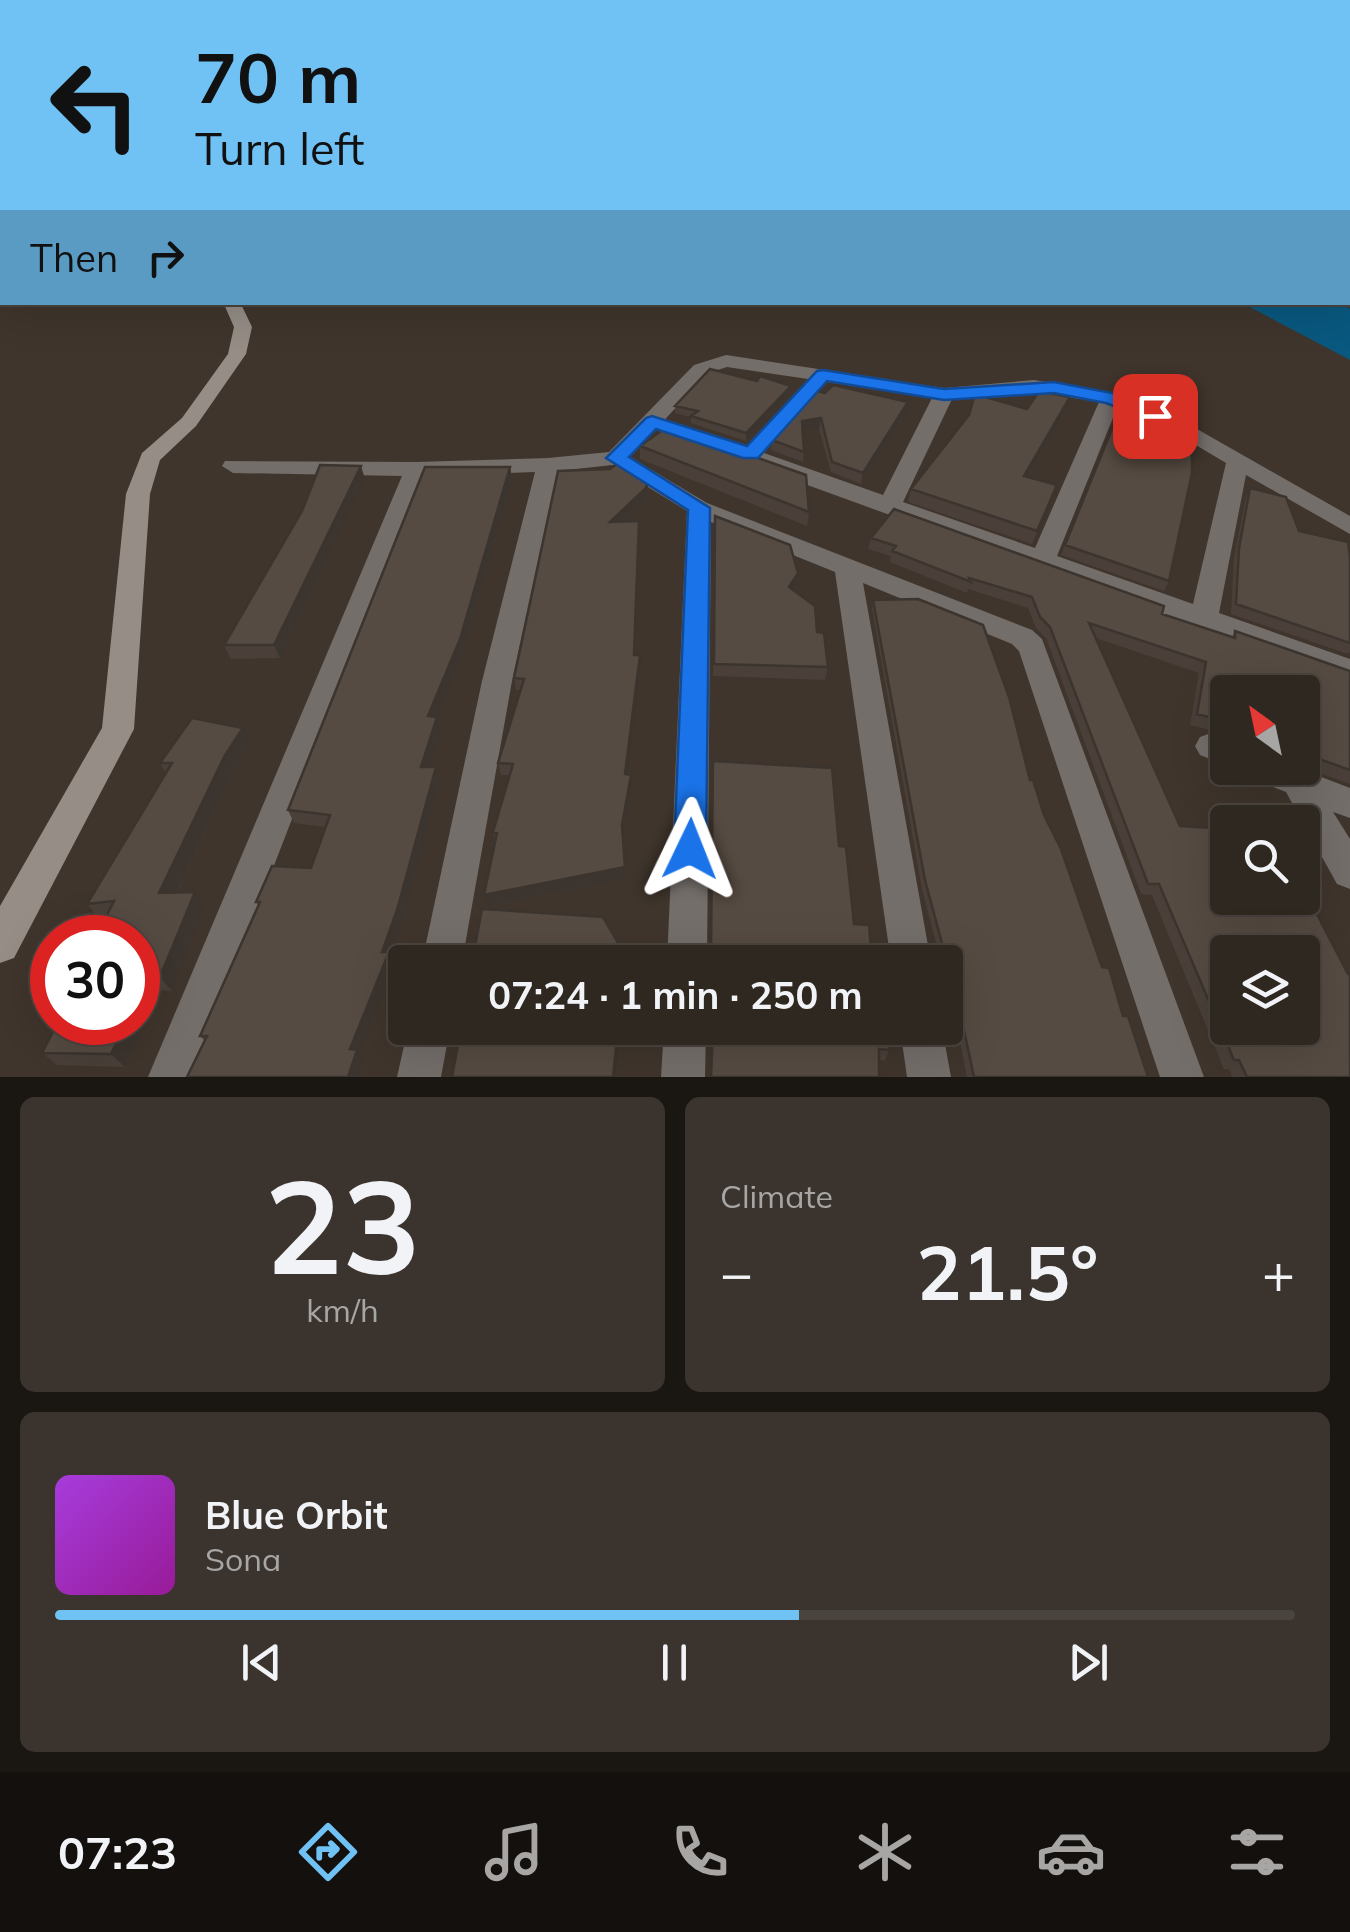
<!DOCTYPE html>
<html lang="en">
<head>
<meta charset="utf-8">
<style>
	:root { --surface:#2f2821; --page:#3b342e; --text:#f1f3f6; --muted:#a7a6a5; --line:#4a443f; --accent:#70c2f4 }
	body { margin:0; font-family:Mulish,sans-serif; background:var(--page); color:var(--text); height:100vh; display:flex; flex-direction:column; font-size:38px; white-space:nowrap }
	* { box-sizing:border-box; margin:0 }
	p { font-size:32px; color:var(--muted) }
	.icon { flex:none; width:55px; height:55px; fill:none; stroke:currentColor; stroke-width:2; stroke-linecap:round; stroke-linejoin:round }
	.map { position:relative; height:1077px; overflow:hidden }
	.details { display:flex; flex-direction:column; gap:20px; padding:20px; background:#1a1612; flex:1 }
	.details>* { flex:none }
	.hud { position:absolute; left:0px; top:0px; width:1350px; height:305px; box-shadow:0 10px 40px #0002,0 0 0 2px var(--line); background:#70c2f4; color:#111; overflow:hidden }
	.needle { width:65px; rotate:327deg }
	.controls { position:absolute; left:1210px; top:675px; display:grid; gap:20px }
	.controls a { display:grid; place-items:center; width:110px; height:110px; border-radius:10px; background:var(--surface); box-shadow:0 10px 40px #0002,0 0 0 2px var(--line); font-size:50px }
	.speed { position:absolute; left:30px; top:915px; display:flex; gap:20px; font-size:50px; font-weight:700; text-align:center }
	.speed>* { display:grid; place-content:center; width:130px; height:130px; border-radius:50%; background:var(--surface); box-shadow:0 10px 40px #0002,0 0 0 2px var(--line); line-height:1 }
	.speed .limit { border:15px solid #d22; background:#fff; color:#111 }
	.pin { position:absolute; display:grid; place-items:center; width:85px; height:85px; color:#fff; margin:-42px; border-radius:20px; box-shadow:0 5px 15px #0006 }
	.me { position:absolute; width:110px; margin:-55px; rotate:2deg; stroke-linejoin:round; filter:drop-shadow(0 0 8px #0008) }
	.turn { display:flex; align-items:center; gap:35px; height:210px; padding:0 30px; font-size:45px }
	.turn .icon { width:130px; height:130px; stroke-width:2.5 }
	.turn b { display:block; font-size:70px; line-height:85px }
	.then { display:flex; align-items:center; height:95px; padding:0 30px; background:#0003; gap:20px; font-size:38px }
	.big { font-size:75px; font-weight:700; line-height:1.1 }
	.details .widget { flex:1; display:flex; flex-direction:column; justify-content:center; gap:15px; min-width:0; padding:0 35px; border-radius:15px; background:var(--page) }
	.details .dial { align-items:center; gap:0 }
	.dial b { font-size:130px; line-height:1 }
	.song { display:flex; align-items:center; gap:30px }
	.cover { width:120px; height:120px; border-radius:15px; background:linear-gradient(135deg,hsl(280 70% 55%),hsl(300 70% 35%)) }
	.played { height:10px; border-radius:5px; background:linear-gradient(90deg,var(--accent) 60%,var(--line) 60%) }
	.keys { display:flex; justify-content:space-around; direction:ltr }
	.heat { display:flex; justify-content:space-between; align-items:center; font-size:55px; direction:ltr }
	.details .tiles { flex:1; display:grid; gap:20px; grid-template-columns:1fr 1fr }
	.widget:last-child { grid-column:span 2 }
	.trip { position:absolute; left:388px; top:945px; width:575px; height:100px; border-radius:10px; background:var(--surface); box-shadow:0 10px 40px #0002,0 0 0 2px var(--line); font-weight:700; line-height:100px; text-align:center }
	.menu { display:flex; height:160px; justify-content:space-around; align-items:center; background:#13100d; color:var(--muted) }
	.menu .icon { width:70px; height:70px }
	.menu .active { color:var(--accent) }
	.menu b { font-size:45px; color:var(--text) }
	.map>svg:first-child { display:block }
</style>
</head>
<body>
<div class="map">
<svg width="1350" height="1077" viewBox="0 0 1350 1077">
	<rect width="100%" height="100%" fill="#3f352c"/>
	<path fill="#09587f" d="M 1338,302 L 1350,309 L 1350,360 L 1242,303 Z"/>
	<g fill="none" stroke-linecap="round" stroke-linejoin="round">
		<path fill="#736e6a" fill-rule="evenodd" d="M 1348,170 L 1350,171 L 1350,179 L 1348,178 Z
			M 726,355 L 944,388 L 1034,380 L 1118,394 L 1183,421 L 1350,516 L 1350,534 L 1246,475 L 1219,613 L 1350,659 L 1350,682 L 664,433 L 661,428 L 672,422 L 746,447 L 808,379 L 727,367 L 708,373 L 630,457 L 707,503 L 1032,630 L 1042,639 L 1204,1077 L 1160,1077 L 1019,651 L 1012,644 L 863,583 L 931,962 L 891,962 L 835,572 L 711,522 L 707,962 L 667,962 L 687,511 L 612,465 L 558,471 L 512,681 L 462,962 L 422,962 L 482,681 L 535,472 L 425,476 L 192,1077 L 148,1077 L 402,476 L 233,473 L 222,466 L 225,461 L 416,462 L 548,458 L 609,452 L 694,365 ZM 827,382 L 932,398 L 883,495 L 764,453 ZM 1034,392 L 1099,402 L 1035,548 L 903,502 L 952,399 ZM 1117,408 L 1169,429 L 1226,463 L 1193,604 L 1057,556 Z
			M 1211,733 L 1228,739 L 1228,766 L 1200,755 L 1195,746 L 1200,737 Z
			M 1246,768 L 1298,768 L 1350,788 L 1350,818 L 1333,812 L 1350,839 L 1350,889 L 1337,884 L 1286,792 L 1250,778 Z
			M 408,1028 L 450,1028 L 441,1077 L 397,1077 Z
			M 664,1028 L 706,1028 L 705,1077 L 661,1077 Z
			M 900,1028 L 942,1028 L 951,1077 L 907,1077 Z"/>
		<path fill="#958d86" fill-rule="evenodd" d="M 0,168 L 2,169 L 2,177 L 0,176 Z
			M 223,302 L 240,302 L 252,327 L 246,354 L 196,426 L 160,460 L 150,494 L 134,729 L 14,958 L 0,963 L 0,906 L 102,728 L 126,494 L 142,453 L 182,418 L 228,354 L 234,327 Z"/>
	</g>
	<path fill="#4a4039" d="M 817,391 L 906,412 L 861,484 L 831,472 L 819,429 L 803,431 L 804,452 L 803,462 L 771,450 L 772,440 Z
		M 790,393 L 746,441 L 691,423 L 691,417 L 675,413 L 675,406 Z
		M 1027,409 L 1066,410 L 1027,477 L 1052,498 L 1032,544 L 908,502 L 911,489 Z
		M 1116,419 L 1141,440 L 1169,581 L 1164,591 L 1061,555 Z
		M 640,446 L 809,512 L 807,526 L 640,459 Z
		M 510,467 L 512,479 L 463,652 L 437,717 L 441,731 L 429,767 L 436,767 L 440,781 L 403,923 L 390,955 L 395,965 L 360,1054 L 364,1061 L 359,1077 L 187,1077 L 205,1041 L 200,1036 L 259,906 L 256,902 L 311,868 L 326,827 L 294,823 L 288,810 Z
		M 558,471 L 648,491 L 646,499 L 623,521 L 639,532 L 635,655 L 641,667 L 627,774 L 632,786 L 623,836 L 626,879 L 487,906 L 484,895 L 495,841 L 493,832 L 509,775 L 501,775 L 498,763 L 520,690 L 516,690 L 514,678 Z
		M 365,479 L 280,658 L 231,659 L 224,645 Z
		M 1250,488 L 1299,531 L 1350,557 L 1350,652 L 1348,654 L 1231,614 L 1234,557 L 1246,497 Z
		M 715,516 L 798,573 L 797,585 L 794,591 L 817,632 L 828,667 L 825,680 L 713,676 Z
		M 871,538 L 1162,614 L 1232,637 L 1235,631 L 1350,671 L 1350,784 L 1302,767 L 1302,692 L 1228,692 L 1228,735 L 1190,725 L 1199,673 L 1096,638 L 1180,826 L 1350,1077 L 1232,1077 L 1229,1069 L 1224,1069 L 1152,895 L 1141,894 L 1046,638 L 1036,628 L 1028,608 L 968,589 L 967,593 L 890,562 L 891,556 L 868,549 Z
		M 873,600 L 1030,780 L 1102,967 L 1148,1077 L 967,1077 L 955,1015 L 945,976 L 945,962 L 941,962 L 922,889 L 872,609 Z
		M 251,744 L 233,770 L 177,893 L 195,892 L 205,907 L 172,991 L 159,990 L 125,1067 L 57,1065 L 42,1053 L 138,1022 L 106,918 L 99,919 L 87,904 L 166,773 L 160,763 Z
		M 713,761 L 839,846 L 854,924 L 872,962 L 797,962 L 711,955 Z
		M 713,1028 L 889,1050 L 885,1061 L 879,1060 Z"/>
	<path fill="#3c342e" d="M 791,386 L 790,393 L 746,441 L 746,433 Z
		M 1070,397 L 1066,410 L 1020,489 L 1024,476 Z
		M 908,402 L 906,412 L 861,484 L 863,473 Z
		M 821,418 L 819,429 L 801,431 L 802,421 Z
		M 361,466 L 365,479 L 280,658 L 274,645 Z
		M 510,467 L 512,479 L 463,652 L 432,730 L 428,716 Z
		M 648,480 L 648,491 L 646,499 L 611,533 L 610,522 Z
		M 798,573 L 797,585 L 788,600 L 789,587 Z
		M 640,655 L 641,667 L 626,786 L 625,774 Z
		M 437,717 L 441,731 L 425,781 L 421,767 Z
		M 243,728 L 251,744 L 233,770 L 170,907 L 159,893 L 225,755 Z
		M 436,767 L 440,781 L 403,923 L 390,955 L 395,965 L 360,1054 L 364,1061 L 359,1077 L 348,1077 L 350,1049 L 382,952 Z
		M 631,775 L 632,786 L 623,836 L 622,825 Z
		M 625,867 L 626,879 L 487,906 L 484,895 Z
		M 195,892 L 205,907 L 172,991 L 160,977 Z
		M 147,977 L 159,990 L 125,1067 L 111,1054 L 126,1022 L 138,1022 L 138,997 Z
		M 618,1028 L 620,1028 L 615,1077 L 613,1077 Z"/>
	<path fill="#564b42" stroke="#3c342e" stroke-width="2.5" fill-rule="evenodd" d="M 710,369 L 757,381 L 760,376 L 791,386 L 746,433 L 691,416 L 698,411 L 675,406 Z
		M 833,385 L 908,402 L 863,473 L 832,462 L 821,418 L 802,421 L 804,452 L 772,440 L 817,391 L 825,393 Z
		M 1039,391 L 1070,397 L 1024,476 L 1057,485 L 1037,531 L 911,489 L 969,415 L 975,394 L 1027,409 Z
		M 1116,419 L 1145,426 L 1141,440 L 1192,451 L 1192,473 L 1169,581 L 1065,545 Z
		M 668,426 L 806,475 L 809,512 L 640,446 Z
		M 618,463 L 648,480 L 646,488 L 610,522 L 639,521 L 634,655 L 640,655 L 625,774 L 631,775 L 622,825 L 625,867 L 484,895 L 497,833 L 493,832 L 513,764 L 498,763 L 524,679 L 514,678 L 558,471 L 610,469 Z
		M 320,465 L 361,466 L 274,645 L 224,645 L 302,511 Z
		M 425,467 L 510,467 L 460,639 L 428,716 L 437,717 L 421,767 L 436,767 L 397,910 L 382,952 L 389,952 L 350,1049 L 357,1050 L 348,1077 L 187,1077 L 207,1036 L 200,1036 L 260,902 L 256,902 L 272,866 L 311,868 L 330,815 L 288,810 Z
		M 1250,488 L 1286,497 L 1299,531 L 1348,542 L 1350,557 L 1350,643 L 1236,604 L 1239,548 Z
		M 894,509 L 1164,606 L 1162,614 L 1235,638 L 1235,631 L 1350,671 L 1350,770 L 1302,753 L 1302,692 L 1228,692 L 1228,722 L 1197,714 L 1206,662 L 1089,623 L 1180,826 L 1228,829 L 1228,898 L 1308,897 L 1348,974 L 1350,974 L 1350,1077 L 1247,1077 L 1239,1060 L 1234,1060 L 1159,884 L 1148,884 L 1050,627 L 1040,617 L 1032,597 L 969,578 L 971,582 L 892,551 L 896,546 L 871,538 ZM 1228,952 L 1302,952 L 1302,1028 L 1228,1028 Z
		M 715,516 L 790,545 L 798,573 L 789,587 L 815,606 L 817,632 L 824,633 L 828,667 L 714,664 Z
		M 918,599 L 983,625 L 1009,697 L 1030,780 L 1033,780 L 1044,815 L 1061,849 L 1102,967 L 1109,968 L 1123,1016 L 1128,1016 L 1148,1077 L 974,1077 L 959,1007 L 925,880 L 873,600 Z
		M 192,718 L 243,728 L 225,755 L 159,893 L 195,892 L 160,977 L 147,977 L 138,997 L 138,938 L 95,938 L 114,901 L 87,904 L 172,763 L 160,763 Z
		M 713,761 L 832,768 L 839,846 L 846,847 L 854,924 L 869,925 L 872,962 L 711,947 Z
		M 482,909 L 603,917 L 626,956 L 626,962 L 472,962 Z
		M 58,1022 L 126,1022 L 111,1054 L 42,1053 Z
		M 461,1028 L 618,1028 L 613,1077 L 452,1077 Z
		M 713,1028 L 888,1028 L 889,1050 L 879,1049 L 879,1077 L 711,1077 Z"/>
	<linearGradient id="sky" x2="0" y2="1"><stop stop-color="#231d18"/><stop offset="0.47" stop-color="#525156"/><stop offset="1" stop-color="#525156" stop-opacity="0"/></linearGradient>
	<rect width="1350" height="284" fill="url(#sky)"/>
	<path fill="#1a73e8" stroke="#114b97" stroke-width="2.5" d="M 823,370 L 944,389 L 1054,382 L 1117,394 L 1164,416 L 1155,422 L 1106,403 L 1054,393 L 944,400 L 827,381 L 758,458 L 743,458 L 656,429 L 629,457 L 710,508 L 706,849 L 701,859 L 690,864 L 678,859 L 674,849 L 688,510 L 606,458 L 646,418 L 652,416 L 747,446 L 817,371 Z"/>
</svg>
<div class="controls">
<a><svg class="needle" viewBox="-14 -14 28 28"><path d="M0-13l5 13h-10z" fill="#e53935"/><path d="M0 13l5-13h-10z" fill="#a7a6a5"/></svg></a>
<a><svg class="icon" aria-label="search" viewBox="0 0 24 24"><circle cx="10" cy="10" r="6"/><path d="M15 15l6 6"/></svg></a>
<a><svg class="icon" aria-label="layers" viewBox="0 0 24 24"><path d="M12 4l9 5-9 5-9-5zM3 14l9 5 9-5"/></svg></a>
</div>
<div class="speed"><div class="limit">30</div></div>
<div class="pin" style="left:1155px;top:416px;background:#d93025"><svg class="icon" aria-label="arrive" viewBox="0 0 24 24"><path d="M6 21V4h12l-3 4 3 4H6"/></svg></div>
<svg class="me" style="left:690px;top:849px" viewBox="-20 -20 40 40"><path d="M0-17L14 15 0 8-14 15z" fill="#1a73e8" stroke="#fff" stroke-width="4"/></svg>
<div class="trip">07:24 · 1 min · 250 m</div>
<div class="hud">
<div class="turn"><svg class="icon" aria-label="left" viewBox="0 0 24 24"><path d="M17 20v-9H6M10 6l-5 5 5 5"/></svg><div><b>70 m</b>Turn left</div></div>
<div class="then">Then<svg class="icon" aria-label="right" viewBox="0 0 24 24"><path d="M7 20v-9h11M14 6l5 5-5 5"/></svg></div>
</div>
</div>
<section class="details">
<div class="tiles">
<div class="widget dial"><b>23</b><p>km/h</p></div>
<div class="widget"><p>Climate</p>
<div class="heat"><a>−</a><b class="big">21.5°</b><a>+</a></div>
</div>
<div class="widget">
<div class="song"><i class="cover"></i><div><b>Blue Orbit</b><p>Sona</p></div></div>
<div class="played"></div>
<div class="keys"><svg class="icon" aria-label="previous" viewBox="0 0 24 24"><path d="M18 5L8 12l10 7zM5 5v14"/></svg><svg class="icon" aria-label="pause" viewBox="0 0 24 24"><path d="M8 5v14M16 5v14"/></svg><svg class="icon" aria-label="next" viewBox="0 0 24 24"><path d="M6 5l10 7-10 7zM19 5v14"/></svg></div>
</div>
</div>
</section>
<nav class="menu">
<b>07:23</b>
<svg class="icon active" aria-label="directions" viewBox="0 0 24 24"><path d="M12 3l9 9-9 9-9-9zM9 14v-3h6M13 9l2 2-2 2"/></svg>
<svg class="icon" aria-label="music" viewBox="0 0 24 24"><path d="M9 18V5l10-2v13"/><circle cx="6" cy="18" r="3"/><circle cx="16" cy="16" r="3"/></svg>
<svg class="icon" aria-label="phone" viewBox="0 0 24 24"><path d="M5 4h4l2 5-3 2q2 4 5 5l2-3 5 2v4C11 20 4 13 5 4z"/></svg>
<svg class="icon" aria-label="climate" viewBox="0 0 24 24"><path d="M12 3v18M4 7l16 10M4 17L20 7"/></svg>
<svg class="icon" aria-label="car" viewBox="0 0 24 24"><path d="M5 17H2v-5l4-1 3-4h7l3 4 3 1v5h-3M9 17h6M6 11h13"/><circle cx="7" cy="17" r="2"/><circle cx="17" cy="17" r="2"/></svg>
<svg class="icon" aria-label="filters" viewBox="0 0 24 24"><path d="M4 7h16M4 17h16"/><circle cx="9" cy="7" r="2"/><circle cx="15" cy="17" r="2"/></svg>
</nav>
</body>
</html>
